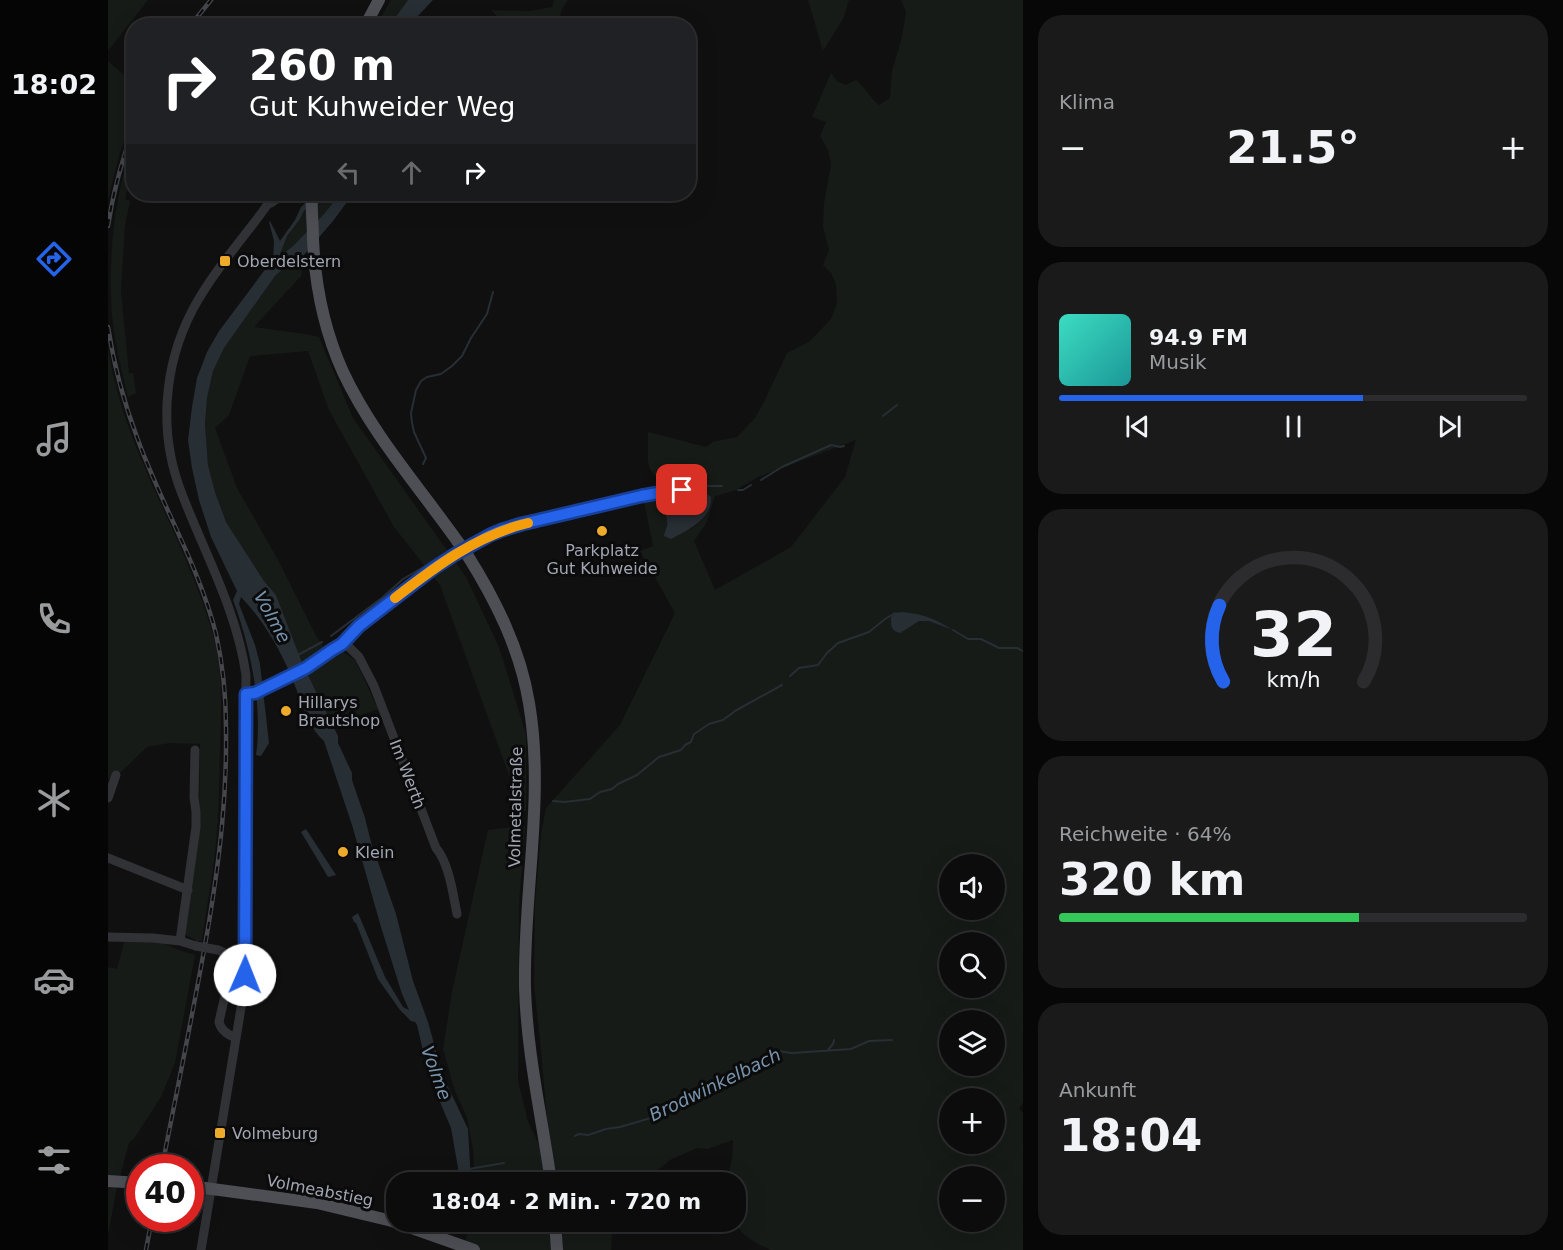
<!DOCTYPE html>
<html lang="de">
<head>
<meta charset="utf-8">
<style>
	:root { --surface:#0c0c0d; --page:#1a1a1b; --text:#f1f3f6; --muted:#9a9b9d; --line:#2c2c2e; --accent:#2563eb }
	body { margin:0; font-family:"DejaVu Sans",sans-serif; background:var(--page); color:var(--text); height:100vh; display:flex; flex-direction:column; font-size:22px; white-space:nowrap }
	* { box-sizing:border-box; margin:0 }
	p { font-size:20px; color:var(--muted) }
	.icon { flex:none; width:33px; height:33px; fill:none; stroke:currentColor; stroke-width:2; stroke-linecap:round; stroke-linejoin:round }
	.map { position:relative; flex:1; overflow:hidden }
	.side { display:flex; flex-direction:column; gap:15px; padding:15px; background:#070707; width:540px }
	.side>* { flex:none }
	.top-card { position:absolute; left:18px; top:18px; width:570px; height:183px; border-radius:24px; box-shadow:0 6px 24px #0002,0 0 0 2px var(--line); background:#202124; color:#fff; overflow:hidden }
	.buttons { position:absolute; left:831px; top:854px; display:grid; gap:12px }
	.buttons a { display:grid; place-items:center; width:66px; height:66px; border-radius:50%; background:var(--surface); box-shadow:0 6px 24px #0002,0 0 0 2px var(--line); font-size:30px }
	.speed { position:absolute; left:18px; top:1154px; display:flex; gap:12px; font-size:30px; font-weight:700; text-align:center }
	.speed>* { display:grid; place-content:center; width:78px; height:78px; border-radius:50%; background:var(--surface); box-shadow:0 6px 24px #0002,0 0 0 2px var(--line); line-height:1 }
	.speed .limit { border:9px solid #d22; background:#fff; color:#111 }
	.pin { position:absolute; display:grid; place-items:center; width:51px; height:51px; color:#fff; margin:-26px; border-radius:12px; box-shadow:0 3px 9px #0006 }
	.me { position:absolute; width:66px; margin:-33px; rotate:1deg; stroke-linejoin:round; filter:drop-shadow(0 0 4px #0008) }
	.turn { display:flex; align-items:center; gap:21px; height:126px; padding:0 24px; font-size:27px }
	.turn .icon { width:78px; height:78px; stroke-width:2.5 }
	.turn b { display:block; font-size:42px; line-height:51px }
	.lanes { display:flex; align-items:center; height:57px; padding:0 24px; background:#0003; justify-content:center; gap:30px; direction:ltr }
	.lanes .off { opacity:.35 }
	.big { font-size:45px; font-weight:700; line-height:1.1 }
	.side .tile { flex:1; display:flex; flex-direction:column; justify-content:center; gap:9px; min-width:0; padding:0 21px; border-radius:24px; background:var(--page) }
	.side .dial { align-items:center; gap:0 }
	.dial svg { height:156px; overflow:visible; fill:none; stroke:var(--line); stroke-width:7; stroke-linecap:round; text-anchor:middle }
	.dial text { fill:var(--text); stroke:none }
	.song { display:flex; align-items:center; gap:18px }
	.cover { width:72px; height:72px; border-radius:9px; background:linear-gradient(135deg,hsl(170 70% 55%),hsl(180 70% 35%)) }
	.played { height:6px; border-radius:3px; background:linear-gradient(90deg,var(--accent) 65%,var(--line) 65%) }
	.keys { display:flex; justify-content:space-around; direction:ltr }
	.heat { display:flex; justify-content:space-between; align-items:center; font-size:33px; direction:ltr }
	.charge { height:9px; border-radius:4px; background:linear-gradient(90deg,#34c759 64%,var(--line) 0) }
	.trip { position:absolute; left:278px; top:1172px; width:360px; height:60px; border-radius:24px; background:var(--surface); box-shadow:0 6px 24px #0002,0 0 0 2px var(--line); font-weight:700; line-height:60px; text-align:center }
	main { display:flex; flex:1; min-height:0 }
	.tabs { display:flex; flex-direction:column; width:108px; justify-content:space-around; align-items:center; background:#050505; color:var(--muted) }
	.tabs .icon { width:42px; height:42px }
	.tabs .selected { color:var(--accent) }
	.tabs b { font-size:27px; color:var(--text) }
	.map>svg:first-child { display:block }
</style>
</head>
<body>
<main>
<nav class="tabs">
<b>18:02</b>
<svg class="icon selected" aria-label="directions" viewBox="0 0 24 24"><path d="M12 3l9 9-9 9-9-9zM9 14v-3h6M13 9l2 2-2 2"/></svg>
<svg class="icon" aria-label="music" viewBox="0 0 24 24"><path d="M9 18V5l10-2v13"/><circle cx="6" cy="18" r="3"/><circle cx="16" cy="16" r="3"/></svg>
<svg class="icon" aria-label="phone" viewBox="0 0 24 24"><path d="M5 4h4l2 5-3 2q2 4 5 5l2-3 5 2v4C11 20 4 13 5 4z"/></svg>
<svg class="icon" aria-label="climate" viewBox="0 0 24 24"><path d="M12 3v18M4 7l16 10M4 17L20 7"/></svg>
<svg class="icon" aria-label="car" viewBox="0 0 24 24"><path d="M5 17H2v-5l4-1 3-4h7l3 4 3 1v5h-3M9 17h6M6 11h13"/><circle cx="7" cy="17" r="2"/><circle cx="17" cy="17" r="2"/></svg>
<svg class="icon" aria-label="filters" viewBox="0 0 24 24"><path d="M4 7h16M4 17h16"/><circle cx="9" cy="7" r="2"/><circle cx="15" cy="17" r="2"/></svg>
</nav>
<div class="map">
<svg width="915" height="1250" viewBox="0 0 915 1250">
	<rect width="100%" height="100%" fill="#101011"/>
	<path fill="#161b17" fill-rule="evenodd" d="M 0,0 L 40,0 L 0,51 Z
		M 283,0 L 300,0 L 282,25 L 268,26 Z
		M 446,0 L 460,0 L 454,9 L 449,25 L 397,25 L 383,10 L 422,11 L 444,7 Z
		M 700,0 L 741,0 L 736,17 L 715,51 Z
		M 793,0 L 915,0 L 915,1102 L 911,1109 L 915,1113 L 915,1250 L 663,1250 C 647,1243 634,1236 625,1221 L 627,1221 L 627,1182 L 619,1182 L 624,1158 L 625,1140 L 599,1149 L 589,1148 L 562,1160 L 544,1175 L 540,1182 L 367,1182 L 365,1150 L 359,1118 L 347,1091 L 335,1049 L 344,992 L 380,830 L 417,826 L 411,903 L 410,1081 L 420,1122 L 440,1163 L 443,1163 L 432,1040 L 426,985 L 427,904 L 433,834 L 438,808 L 512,725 L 567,613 L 532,551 L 545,546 L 536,500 L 557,489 L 542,469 L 540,462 L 540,432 L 598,447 L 605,442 L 629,437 L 647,418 L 655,404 L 679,353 L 702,341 L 723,319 L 729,303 L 728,284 L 723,273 L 715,265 L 721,250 L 715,226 L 716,203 L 723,165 L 720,150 L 712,136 L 718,122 L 704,117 L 723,73 L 730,82 L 738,85 L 748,80 C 757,87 762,98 771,105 L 782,98 L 784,71 L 794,37 L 798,12 ZM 748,440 L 737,477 L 683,547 L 607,590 L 586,541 L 598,524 L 607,496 L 626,491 L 650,477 ZM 595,493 L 603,497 C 604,510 592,524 581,529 C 573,532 564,534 556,536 L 556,533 L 559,525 ZM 842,864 L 886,864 L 886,909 L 842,909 ZM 842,942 L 886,942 L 886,987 L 842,987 ZM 842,1020 L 886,1020 L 886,1065 L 842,1065 ZM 842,1098 L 886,1098 L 886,1143 L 842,1143 ZM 842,1176 L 886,1176 L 886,1221 L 842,1221 Z
		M 0,61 L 26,84 L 25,112 L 11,156 L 0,200 Z
		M 25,142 L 25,164 L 17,199 L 22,201 L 17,226 L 13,292 L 21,373 L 25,373 L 28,393 L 20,397 C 13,370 7,343 4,315 C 0,257 6,196 25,142 Z
		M 214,194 L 230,194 L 229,198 L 215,215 L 185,246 L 171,257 L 179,236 L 192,219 L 194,212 Z
		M 195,256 L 193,276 L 146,327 L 197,334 L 211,337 L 245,418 L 358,577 L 391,647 L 418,734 L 418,811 L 414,811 L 332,585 L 286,527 L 221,410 L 200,351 L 142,356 L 121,415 L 107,428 L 129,488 L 169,558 L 207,634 L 215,646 L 216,650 L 195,665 L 168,595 L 156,581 L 118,522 L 114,511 L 107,492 L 100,465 L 97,424 L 99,398 L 105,371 L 116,348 L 167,276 L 178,266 Z
		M 0,346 C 14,449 78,536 105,635 C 116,673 113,713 112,752 C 111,782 111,813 108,843 C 105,876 98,909 94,941 L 89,941 L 76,934 L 91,836 L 92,744 L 62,743 L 39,747 L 13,772 L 0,780 Z
		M 235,652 L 247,660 L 270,709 L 225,726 L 199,673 Z
		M 17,940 L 48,940 L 71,950 L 87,955 L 67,1063 L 53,1097 L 27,1137 L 21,1143 L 8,1192 L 0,1235 L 0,967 L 9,969 Z
		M 364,1221 L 505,1221 L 503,1250 L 354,1250 Z"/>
	<path fill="#272e34" d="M 300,0 L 325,0 L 308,18 L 302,25 L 282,25 Z
		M 207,194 L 214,194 L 195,212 L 192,219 L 179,236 L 171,257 L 185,246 L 215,215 L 229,198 L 230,194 L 245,194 L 225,221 L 195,256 L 178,266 L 167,276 L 116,348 L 105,371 L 99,398 L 97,424 L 100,465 L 107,492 L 118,522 L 156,581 L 168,595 L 195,665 L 230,736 L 230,743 L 244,773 L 244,780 L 257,818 L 263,842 L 288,914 L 305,981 L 320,1022 L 335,1076 L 360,1129 L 363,1182 L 349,1182 L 350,1168 L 343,1128 L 321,1076 L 309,1025 L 307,1022 L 303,1021 L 292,1010 L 270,979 L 248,923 L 246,922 L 244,917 L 250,913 L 277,977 L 295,1007 L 301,1010 L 294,994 L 273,927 L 244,825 L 216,741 C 196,723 192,694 181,671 C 169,644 153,618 133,597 L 131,604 L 147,645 L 152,664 L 161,743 L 153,756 L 148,755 C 155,706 142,645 125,600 L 129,591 L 103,537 L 91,500 L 84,468 L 80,440 L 84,407 L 89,378 L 99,352 L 111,331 L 165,259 L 166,241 L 161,222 L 162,221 L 172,241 L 187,220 L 193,207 Z
		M 588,492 L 599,494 L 603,497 C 605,519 578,531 563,539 L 556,536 C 556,532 558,529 559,526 C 561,513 550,508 561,495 Z
		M 794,612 C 816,614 827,619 845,630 L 821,621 L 811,621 L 792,633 C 783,631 783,626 783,617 L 787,613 Z
		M 198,829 L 228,875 L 220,877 L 193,832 Z"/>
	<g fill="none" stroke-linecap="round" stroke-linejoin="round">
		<path stroke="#272e34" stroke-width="2" d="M 775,416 L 789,405
			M 315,464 L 318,458 L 306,432 L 304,423 L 303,413 L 308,390 L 313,381 L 319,377 L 333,374 L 344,366 L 354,356 L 363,338 L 379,314 L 385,292
			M 653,480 L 674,467 L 723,445 L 732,447 L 736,446
			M 590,486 L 614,486
			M 630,490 L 635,490 L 643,485
			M 397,523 L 410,518 L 475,505
			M 355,544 L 368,536
			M 845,630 L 860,639 L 873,639 L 891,648 L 909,648 L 915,651
			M 223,636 L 275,597 L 295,579 L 348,548
			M 190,655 L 214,642
			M 682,676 L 691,668 L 710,665 L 719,653 L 730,643 L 761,632 L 777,619 L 787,613
			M 445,801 L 456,802 L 482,799 L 492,792 L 504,789 L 510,784 L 529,775 L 551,757 L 573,750 L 577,745 L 583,742 L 586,734 L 601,724 L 615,720 L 627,711 L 674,685
			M 720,1050 L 725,1044 L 726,1040
			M 467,1136 L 471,1134 L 480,1135 L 498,1129 L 512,1127 L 546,1117 L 613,1079 L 643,1067 L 655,1058 L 670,1051 L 684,1053 L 743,1049 L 761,1041 L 784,1040
			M 361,1169 L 396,1163"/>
		<path stroke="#313236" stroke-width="9" d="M 163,203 C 176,193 189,196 204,198
			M 234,643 L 241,647 L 251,657 L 266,686 L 328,848 C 341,863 345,894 349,914
			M 138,694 L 147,693 L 198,668 L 224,650 L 234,643 L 251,626 L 326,568 L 346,555 L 394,529 L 533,496 L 561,491 L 588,489
			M 0,798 L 8,775
			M 0,858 L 80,890
			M 0,937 L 45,938 L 72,941 L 88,946
			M 72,941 L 88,827 L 88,812 L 86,797 L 87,750
			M 110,950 C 130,956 122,978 118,993 C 115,1003 113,1013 111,1022 C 113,1031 120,1035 128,1038
			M 93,1250 L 133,1008 L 138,963 L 136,846 L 138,675 C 129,611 97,554 74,494 C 50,434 55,366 85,309 C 99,283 117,260 135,237 C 142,228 150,218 157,208 C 161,203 163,198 167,194"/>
		<path stroke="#4d4f55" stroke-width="12" d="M 257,26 L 271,0
			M 204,194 C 203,209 205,224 205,239 C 207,285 216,330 235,372 C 264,434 311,487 350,542
			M 358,553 C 387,599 412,648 421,703 C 437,797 415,894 417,988 C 419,1054 434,1118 443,1182
			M 0,1181 L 32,1183
			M 447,1221 L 449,1250"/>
		<g stroke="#44464b" stroke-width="4.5">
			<path id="rail" d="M 82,26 L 103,0
				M 0,226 C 5,192 14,160 26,127
				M 0,327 C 6,366 16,403 30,440 C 54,506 91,566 108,634 C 115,665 118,696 118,728 C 119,796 112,855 101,922 C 87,1004 70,1085 54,1167
				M 38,1250 L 44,1218"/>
		</g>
		<use href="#rail" stroke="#0b0b0c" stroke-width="2" stroke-dasharray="7" stroke-linecap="butt"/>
		<path stroke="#313236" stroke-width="9" d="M 88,946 L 110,950"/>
		<path stroke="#4d4f55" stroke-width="12" d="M 350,542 L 358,553
			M 82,1186 L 209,1203 L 284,1221 L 366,1250"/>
	</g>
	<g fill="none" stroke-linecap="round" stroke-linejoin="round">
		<g stroke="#184099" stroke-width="15">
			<path id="route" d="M 137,975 L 138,694 L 147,693 L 198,668 L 224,650 L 234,644 L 251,626 L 326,568 L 346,555 L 382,535 L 394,530 L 414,524 L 533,496 L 561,491 L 574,490"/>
		</g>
		<use href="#route" stroke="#2563eb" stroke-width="10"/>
		<path stroke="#f59e0b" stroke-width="10" d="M 287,598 C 327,567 369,535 420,523"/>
	</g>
	<g fill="#eeab2b" stroke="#0b0b0c" stroke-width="2">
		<rect x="111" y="255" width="12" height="12" rx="3"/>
		<circle cx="494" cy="531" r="6"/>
		<circle cx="178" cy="711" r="6"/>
		<circle cx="235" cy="852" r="6"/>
		<rect x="106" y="1127" width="12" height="12" rx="3"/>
	</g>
	<g text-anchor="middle" stroke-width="6" stroke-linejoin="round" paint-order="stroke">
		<g font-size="16" fill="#a1a6b2" stroke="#0b0b0c" text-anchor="start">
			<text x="129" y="267">Oberdelstern</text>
			<text x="494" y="556" text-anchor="middle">Parkplatz<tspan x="494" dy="18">Gut Kuhweide</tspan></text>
			<text x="190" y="708">Hillarys<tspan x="190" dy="18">Brautshop</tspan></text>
			<text x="247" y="858">Klein</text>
			<text x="124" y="1139">Volmeburg</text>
		</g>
		<g font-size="16" fill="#a1a6b2" stroke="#0b0b0c">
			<text transform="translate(300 774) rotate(69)" y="6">Im Werth</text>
			<text transform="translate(407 807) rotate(-89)" y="6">Volmetalstraße</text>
			<text transform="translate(212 1190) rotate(11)" y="6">Volmeabstieg</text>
		</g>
		<g font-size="18" font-style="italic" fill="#7894ad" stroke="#0b0b0c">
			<text transform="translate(164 617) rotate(61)" y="6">Volme</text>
			<text transform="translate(328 1073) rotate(70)" y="6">Volme</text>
			<text transform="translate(607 1085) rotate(-26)" y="6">Brodwinkelbach</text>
		</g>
	</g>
</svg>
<div class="buttons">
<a><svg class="icon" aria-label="sound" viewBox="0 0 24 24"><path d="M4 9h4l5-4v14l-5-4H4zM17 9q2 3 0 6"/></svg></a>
<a><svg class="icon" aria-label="search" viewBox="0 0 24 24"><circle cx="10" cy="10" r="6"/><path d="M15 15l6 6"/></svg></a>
<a><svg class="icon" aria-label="layers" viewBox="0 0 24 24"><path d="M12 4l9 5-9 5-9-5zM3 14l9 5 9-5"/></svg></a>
<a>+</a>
<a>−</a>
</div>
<div class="speed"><div class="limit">40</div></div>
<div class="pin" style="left:574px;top:490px;background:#d93025"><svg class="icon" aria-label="arrive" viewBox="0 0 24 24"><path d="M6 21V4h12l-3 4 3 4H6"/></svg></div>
<svg class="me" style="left:137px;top:975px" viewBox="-20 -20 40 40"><circle r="19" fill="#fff"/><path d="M0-13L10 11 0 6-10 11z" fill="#2563eb"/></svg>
<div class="trip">18:04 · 2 Min. · 720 m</div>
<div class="top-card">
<div class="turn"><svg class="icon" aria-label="right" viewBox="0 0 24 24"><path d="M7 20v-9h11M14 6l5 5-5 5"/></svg><div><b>260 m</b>Gut Kuhweider Weg</div></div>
<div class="lanes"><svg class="icon off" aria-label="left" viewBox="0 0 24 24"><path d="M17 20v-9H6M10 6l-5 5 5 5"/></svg><svg class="icon off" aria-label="ahead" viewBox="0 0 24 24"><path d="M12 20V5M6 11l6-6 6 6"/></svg><svg class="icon" aria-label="right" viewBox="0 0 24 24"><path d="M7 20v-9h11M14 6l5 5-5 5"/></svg></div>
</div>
</div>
<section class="side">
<div class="tile"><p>Klima</p>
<div class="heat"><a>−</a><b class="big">21.5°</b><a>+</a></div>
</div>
<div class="tile">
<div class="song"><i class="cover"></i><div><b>94.9 FM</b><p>Musik</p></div></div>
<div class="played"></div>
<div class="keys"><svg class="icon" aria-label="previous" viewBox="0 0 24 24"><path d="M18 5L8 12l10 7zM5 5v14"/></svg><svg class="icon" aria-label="pause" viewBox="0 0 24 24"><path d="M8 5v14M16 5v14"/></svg><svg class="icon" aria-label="next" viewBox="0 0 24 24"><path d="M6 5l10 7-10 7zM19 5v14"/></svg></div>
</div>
<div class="tile dial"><svg viewBox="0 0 100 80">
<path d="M14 69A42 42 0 1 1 86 69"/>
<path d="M14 69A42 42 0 0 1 12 30" stroke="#2563eb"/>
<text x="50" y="56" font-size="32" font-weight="700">32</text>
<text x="50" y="72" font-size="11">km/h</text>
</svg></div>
<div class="tile"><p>Reichweite · 64%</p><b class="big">320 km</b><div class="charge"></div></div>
<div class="tile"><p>Ankunft</p><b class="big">18:04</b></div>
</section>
</main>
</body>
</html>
